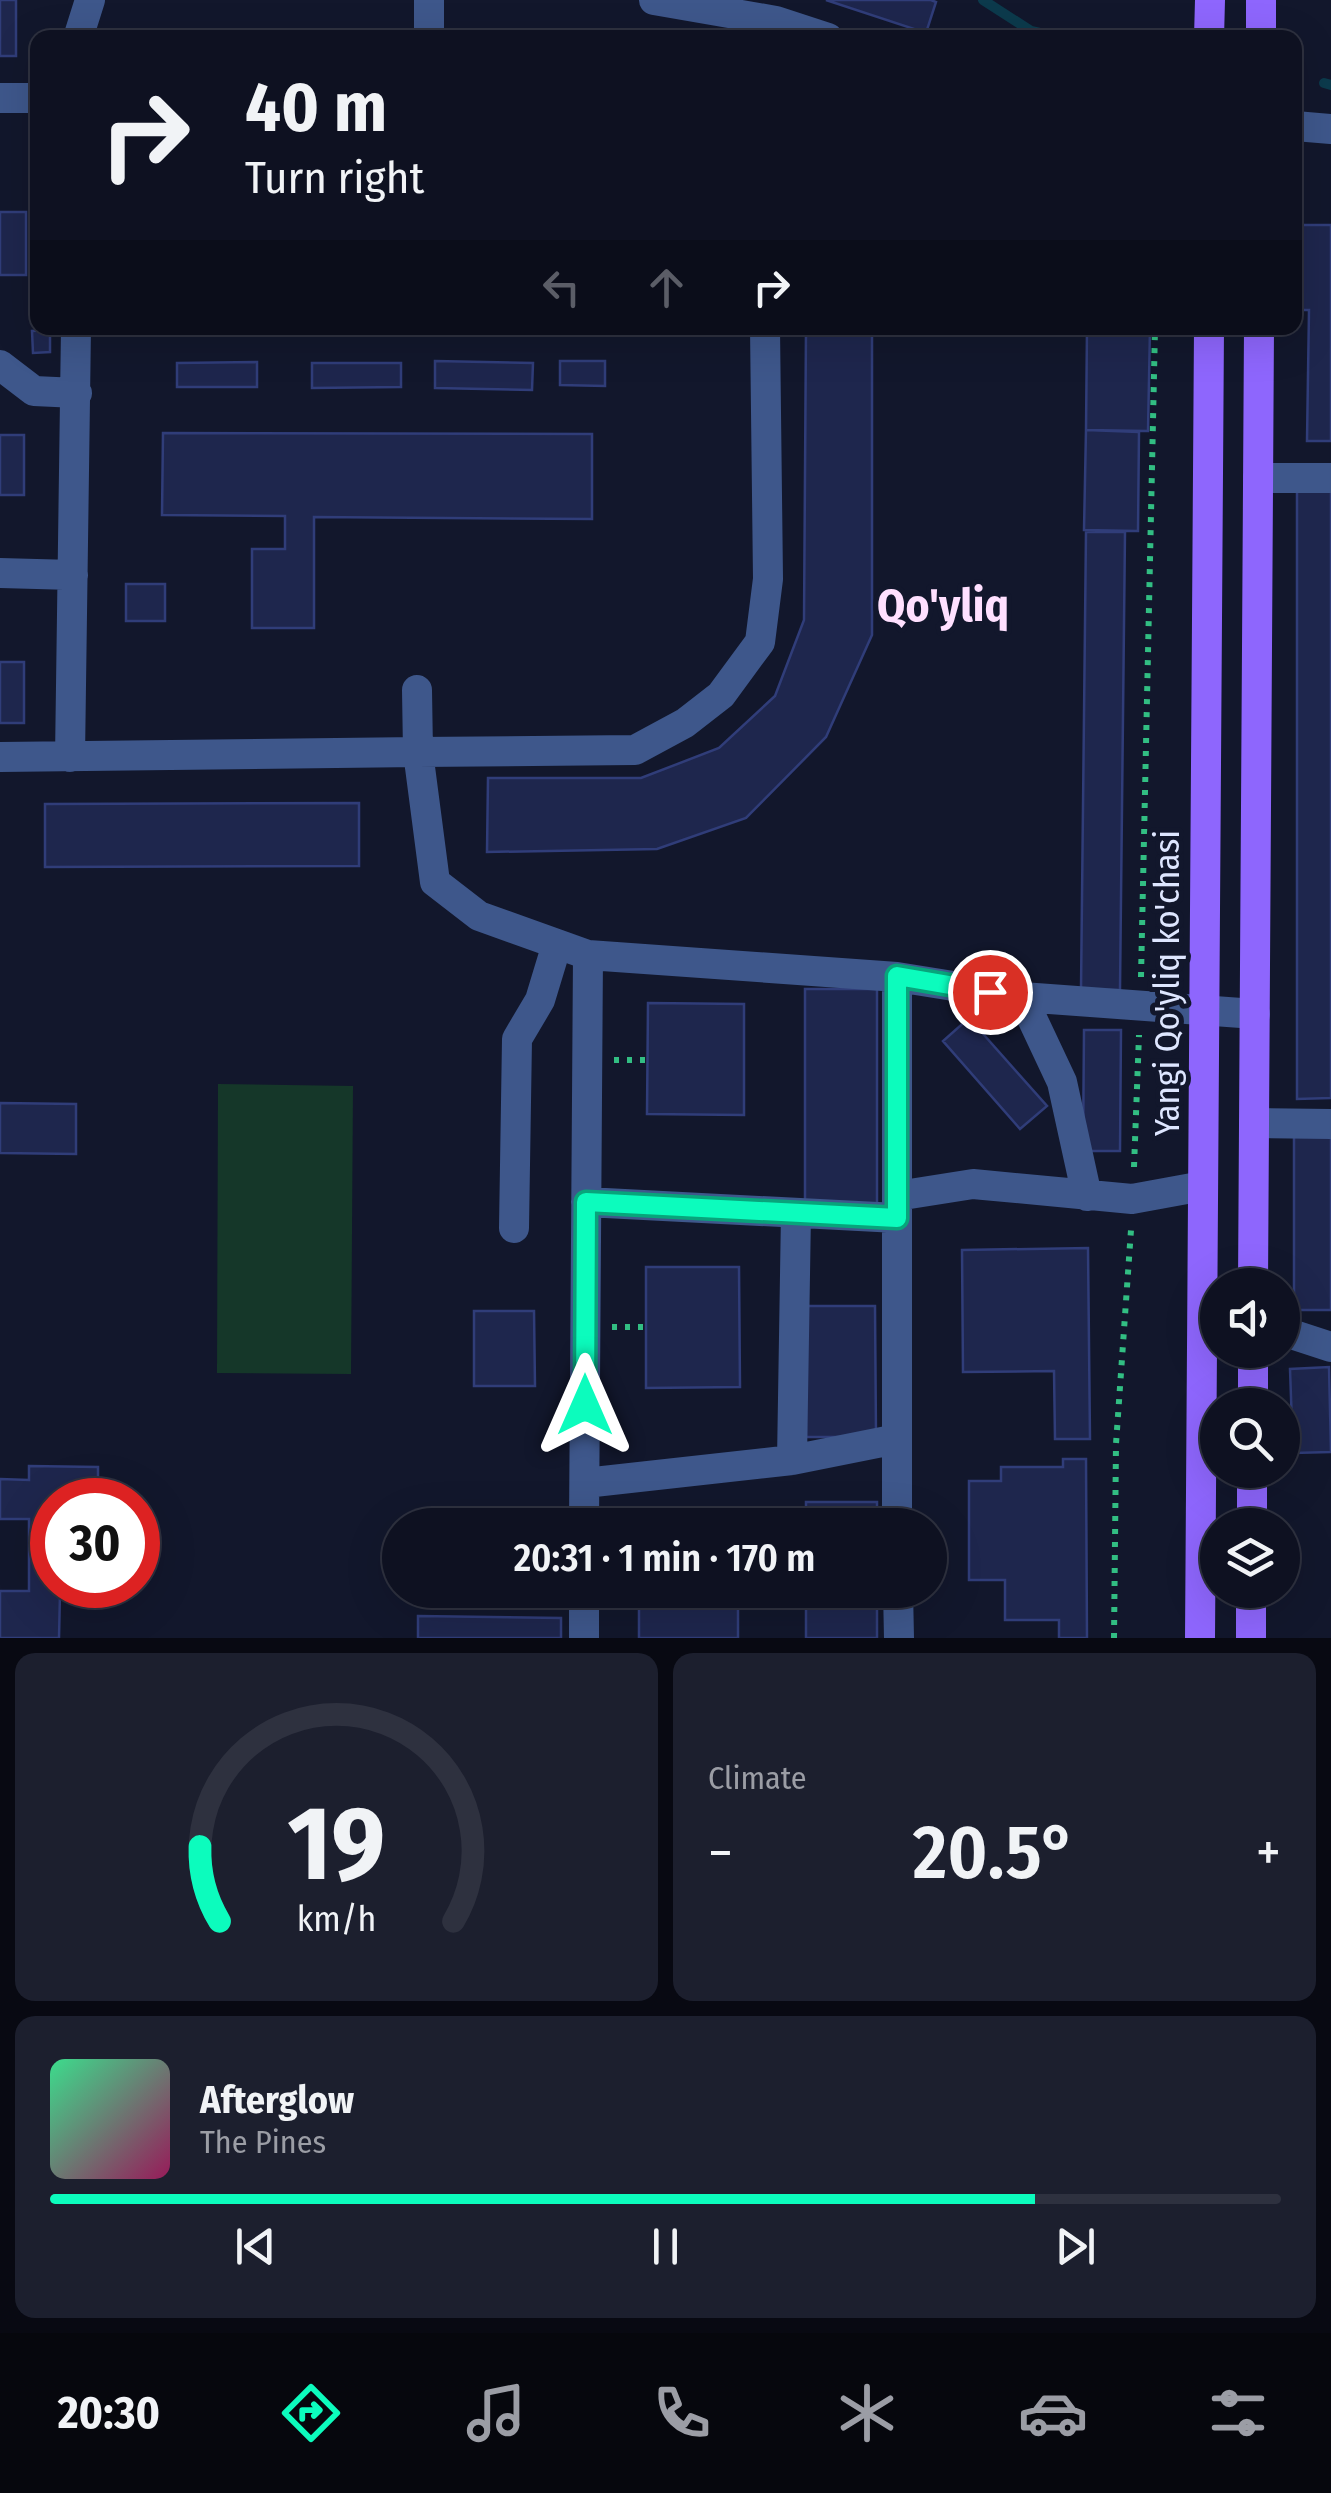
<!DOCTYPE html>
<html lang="en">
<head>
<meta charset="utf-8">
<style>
	:root { --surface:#0e1121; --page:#1c1f2e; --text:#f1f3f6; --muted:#9b9da5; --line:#2e313f; --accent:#0cfcbd }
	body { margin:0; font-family:"Fira Sans Condensed",sans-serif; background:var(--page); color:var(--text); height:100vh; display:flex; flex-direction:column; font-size:38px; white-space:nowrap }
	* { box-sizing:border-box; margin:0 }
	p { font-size:32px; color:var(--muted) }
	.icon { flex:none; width:55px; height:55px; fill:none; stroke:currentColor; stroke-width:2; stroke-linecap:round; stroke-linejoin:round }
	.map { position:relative; height:1638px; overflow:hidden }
	.sheet { display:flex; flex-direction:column; gap:15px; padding:15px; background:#080912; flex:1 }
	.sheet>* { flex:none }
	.hud { position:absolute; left:30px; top:30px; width:1272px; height:305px; border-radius:20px; box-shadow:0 10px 40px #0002,0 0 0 2px var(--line); background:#0e1121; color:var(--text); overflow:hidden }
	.controls { position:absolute; left:1200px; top:1268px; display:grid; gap:20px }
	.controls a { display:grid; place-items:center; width:100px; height:100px; border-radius:50%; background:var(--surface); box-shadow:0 10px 40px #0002,0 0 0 2px var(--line); font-size:50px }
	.speed { position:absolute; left:30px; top:1478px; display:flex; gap:20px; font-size:50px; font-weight:700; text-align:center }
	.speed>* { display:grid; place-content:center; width:130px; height:130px; border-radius:50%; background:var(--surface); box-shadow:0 10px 40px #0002,0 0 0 2px var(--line); line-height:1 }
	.speed .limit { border:15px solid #d22; background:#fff; color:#111 }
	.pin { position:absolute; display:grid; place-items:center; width:85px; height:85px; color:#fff; margin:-42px; border:5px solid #fff; border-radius:50%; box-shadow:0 2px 10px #0007 }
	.me { position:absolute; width:110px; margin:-55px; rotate:0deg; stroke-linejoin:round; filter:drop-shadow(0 0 8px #0008) }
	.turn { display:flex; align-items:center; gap:35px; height:210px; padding:0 50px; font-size:45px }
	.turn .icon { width:130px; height:130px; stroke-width:2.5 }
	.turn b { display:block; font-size:70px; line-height:85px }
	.lanes { display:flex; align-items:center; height:95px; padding:0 50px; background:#0003; justify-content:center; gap:50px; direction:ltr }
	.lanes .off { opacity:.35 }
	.big { font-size:75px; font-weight:600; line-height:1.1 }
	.sheet .card { flex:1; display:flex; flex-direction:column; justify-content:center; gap:15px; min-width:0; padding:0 35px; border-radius:20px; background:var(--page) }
	.sheet .dial { align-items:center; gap:0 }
	.dial svg { height:260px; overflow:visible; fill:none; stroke:var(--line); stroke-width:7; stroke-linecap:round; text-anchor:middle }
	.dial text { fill:var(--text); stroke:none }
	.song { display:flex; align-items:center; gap:30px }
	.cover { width:120px; height:120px; border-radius:15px; background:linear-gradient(135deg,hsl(150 70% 55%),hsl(330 70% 35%)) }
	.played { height:10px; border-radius:5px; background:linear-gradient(90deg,var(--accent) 80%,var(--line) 80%) }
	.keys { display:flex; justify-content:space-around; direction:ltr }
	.heat { display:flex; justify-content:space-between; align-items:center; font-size:55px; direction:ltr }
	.sheet .tiles { flex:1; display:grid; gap:15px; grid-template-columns:1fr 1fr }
	.card:last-child { grid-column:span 2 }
	.trip { position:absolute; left:382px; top:1508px; width:565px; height:100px; border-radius:50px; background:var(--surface); box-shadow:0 10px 40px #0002,0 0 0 2px var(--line); font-weight:600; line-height:100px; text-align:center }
	.menu { display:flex; height:160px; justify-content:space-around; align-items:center; background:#06070d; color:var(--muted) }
	.menu .icon { width:70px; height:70px }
	.menu .on { color:var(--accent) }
	.menu b { font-size:45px; color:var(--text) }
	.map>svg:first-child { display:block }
</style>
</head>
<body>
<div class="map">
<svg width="1331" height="1638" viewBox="0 0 1331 1638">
	<rect width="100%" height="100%" fill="#12172c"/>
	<path fill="#153729" d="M 218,1084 L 353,1086 L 351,1374 L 217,1373 Z"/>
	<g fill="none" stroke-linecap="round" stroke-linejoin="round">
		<path stroke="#0c3a4c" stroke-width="10" d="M 983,0 L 1031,31 L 1062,38
			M 1324,83 L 1331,85"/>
	</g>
	<path fill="#1e264d" stroke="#303d79" stroke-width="2.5" d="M 0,0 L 16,0 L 16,56 L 0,56 Z
		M 826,0 L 931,0 L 936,2 L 926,33 Z
		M 0,212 L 26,212 L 26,275 L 0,275 Z
		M 1295,225 L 1331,225 L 1331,441 L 1307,441 L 1309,310 L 1295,310 Z
		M 806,328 L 872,328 L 872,635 L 826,737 L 746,818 L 657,849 L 487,852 L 488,778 L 641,778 L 719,748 L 775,696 L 804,620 Z
		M 1087,328 L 1150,328 L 1148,431 L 1086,430 Z
		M 50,330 L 50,352 L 33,353 L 32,331 Z
		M 435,361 L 533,363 L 532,390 L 435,388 Z
		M 560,361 L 605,361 L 605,386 L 560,385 Z
		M 257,362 L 257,387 L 177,387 L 177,363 Z
		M 312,363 L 401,363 L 401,387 L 312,388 Z
		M 1086,430 L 1139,432 L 1138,531 L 1084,530 Z
		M 163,433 L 592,434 L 592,519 L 314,517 L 314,628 L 252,628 L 252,549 L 285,549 L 285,516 L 162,515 Z
		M 0,435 L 24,435 L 24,495 L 0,495 Z
		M 1331,490 L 1331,1098 L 1297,1099 L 1297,491 Z
		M 1086,532 L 1125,532 L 1120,990 L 1081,990 Z
		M 126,584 L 165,584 L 165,621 L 126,621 Z
		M 0,662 L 24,662 L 24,723 L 0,723 Z
		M 359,803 L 359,866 L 45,867 L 45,804 Z
		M 805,989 L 877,989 L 877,1209 L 805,1209 Z
		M 648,1003 L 744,1004 L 744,1115 L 647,1114 Z
		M 969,1018 L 1047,1106 L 1020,1129 L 943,1041 Z
		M 1084,1030 L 1121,1030 L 1120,1151 L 1083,1151 Z
		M 0,1103 L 76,1104 L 76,1154 L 0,1153 Z
		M 1294,1136 L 1331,1136 L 1331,1310 L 1294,1310 Z
		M 1088,1248 L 1090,1439 L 1055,1439 L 1054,1371 L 963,1372 L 962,1250 Z
		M 646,1267 L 739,1267 L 740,1387 L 646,1388 Z
		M 805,1306 L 875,1306 L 876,1437 L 806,1437 Z
		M 474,1311 L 534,1311 L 535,1386 L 474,1386 Z
		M 1329,1367 L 1331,1452 L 1293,1453 L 1290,1369 Z
		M 1063,1459 L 1086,1459 L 1087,1638 L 1059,1638 L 1059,1620 L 1005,1620 L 1005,1580 L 969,1580 L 969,1481 L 1001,1481 L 1001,1467 L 1063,1467 Z
		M 29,1466 L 98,1467 L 98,1500 L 52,1500 L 52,1585 L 97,1585 L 97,1593 L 60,1593 L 59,1638 L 0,1638 L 0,1591 L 29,1591 L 29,1519 L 0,1519 L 0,1479 L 29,1480 Z
		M 806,1502 L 877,1502 L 877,1525 L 806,1525 Z
		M 639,1590 L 738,1590 L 738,1638 L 639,1638 Z
		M 806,1590 L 877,1590 L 877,1638 L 806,1638 Z
		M 418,1616 L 561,1618 L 561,1638 L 418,1638 Z"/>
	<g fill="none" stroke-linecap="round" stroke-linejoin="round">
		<path stroke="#32be83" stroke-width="6" stroke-dasharray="5 8" stroke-linecap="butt" d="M 1141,977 L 1155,328
			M 614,1060 L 648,1060
			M 1134,1167 L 1139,1035
			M 612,1327 L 646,1327
			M 610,1600 L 639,1600
			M 1114,1638 L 1116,1444 L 1131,1230"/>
		<path stroke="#3e578b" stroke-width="30" d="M 654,0 L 776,21 L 828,38
			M 78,38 L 90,0
			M 429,38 L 429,0
			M 0,98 L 38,98
			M 1295,126 L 1331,129
			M 765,328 L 768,579 L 760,642 L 721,695 L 685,723 L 635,750 L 418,752 L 435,882 L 479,916 L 588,955 L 897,977 L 1022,997 L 1255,1014
			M 0,365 L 34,391 L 77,393
			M 1258,478 L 1331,478
			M 0,573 L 73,575
			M 0,757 L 418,752 L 417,690
			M 70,757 L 76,328
			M 897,977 L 897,1525
			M 1022,997 L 1062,1082 L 1087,1196
			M 1254,1123 L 1331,1124
			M 897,1196 L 973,1184 L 1132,1199 L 1203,1186
			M 586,1202 L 897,1218
			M 514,1228 L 517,1039 L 540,1000 L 557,944
			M 1282,1331 L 1331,1347
			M 792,1460 L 796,1213
			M 585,1483 L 792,1460 L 897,1439
			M 584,1525 L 588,955
			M 898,1590 L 899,1638
			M 584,1638 L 584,1590"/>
		<path stroke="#8e66fd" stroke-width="30" d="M 1209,38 L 1210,0
			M 1261,38 L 1261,0
			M 1253,1285 L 1259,328
			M 1253,1405 L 1253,1350
			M 1252,1525 L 1252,1470
			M 1200,1638 L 1209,328
			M 1251,1638 L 1251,1590"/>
	</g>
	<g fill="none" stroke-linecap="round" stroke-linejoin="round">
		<g stroke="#08a47b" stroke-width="25">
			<path id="route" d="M 585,1405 L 586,1202 L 897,1218 L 897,976 L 990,992"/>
		</g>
		<use href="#route" stroke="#0cfcbd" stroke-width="18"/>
	</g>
	<g text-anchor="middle" stroke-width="10" stroke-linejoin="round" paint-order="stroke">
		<g font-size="35" fill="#dee6ff" stroke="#12172c">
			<text transform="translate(1167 983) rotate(-90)" y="12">Yangi Qo'yliq ko'chasi</text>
		</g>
		<g font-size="45" font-weight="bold" fill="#ffe0ff" stroke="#12172c">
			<text x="943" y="621">Qo'yliq</text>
		</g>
	</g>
</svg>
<div class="controls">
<a><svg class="icon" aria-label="sound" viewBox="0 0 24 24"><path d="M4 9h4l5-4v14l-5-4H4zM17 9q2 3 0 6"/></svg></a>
<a><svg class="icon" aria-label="search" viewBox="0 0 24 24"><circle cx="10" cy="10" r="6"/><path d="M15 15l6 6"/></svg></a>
<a><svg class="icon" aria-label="layers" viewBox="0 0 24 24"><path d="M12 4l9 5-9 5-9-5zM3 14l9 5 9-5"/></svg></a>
</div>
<div class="speed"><div class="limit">30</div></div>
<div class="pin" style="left:990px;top:992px;background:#d93025"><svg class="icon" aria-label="arrive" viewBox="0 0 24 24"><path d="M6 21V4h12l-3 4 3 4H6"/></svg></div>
<svg class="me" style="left:585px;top:1405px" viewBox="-20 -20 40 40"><path d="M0-17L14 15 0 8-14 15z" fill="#0cfcbd" stroke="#fff" stroke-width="4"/></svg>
<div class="trip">20:31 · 1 min · 170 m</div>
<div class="hud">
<div class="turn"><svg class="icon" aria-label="right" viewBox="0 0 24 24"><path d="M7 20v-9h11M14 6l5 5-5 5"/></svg><div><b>40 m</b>Turn right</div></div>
<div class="lanes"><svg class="icon off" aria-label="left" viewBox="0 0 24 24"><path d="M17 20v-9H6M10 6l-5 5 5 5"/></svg><svg class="icon off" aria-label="ahead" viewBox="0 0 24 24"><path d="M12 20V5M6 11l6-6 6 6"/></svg><svg class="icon" aria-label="right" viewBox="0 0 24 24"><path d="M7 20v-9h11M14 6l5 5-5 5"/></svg></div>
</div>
</div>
<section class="sheet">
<div class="tiles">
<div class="card dial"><svg viewBox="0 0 100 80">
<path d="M14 69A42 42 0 1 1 86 69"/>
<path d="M14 69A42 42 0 0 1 8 46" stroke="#0cfcbd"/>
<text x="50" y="56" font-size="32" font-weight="700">19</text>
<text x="50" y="72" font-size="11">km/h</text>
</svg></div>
<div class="card"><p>Climate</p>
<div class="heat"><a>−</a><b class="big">20.5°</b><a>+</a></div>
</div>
<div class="card">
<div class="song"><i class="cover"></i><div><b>Afterglow</b><p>The Pines</p></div></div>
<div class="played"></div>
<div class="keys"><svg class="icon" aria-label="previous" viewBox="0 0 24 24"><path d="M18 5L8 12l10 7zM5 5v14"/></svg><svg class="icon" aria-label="pause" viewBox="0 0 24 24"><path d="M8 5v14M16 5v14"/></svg><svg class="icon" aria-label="next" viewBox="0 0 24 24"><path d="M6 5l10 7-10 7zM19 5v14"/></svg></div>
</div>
</div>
</section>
<nav class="menu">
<b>20:30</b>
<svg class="icon on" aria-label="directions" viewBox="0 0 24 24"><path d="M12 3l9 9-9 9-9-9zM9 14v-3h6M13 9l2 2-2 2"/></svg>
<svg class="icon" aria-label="music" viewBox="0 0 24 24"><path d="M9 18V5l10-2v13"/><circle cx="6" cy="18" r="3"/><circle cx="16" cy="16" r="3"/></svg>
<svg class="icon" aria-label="phone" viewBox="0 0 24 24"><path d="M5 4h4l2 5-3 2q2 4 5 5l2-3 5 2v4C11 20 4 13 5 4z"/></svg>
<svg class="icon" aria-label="climate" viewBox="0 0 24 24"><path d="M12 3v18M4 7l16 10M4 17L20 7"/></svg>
<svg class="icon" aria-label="car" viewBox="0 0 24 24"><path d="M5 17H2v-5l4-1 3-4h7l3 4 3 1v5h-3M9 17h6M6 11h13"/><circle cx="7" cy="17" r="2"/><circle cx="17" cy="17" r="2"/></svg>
<svg class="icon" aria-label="filters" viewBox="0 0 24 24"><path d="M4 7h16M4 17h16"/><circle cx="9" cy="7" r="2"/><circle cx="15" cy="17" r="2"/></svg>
</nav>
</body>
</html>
